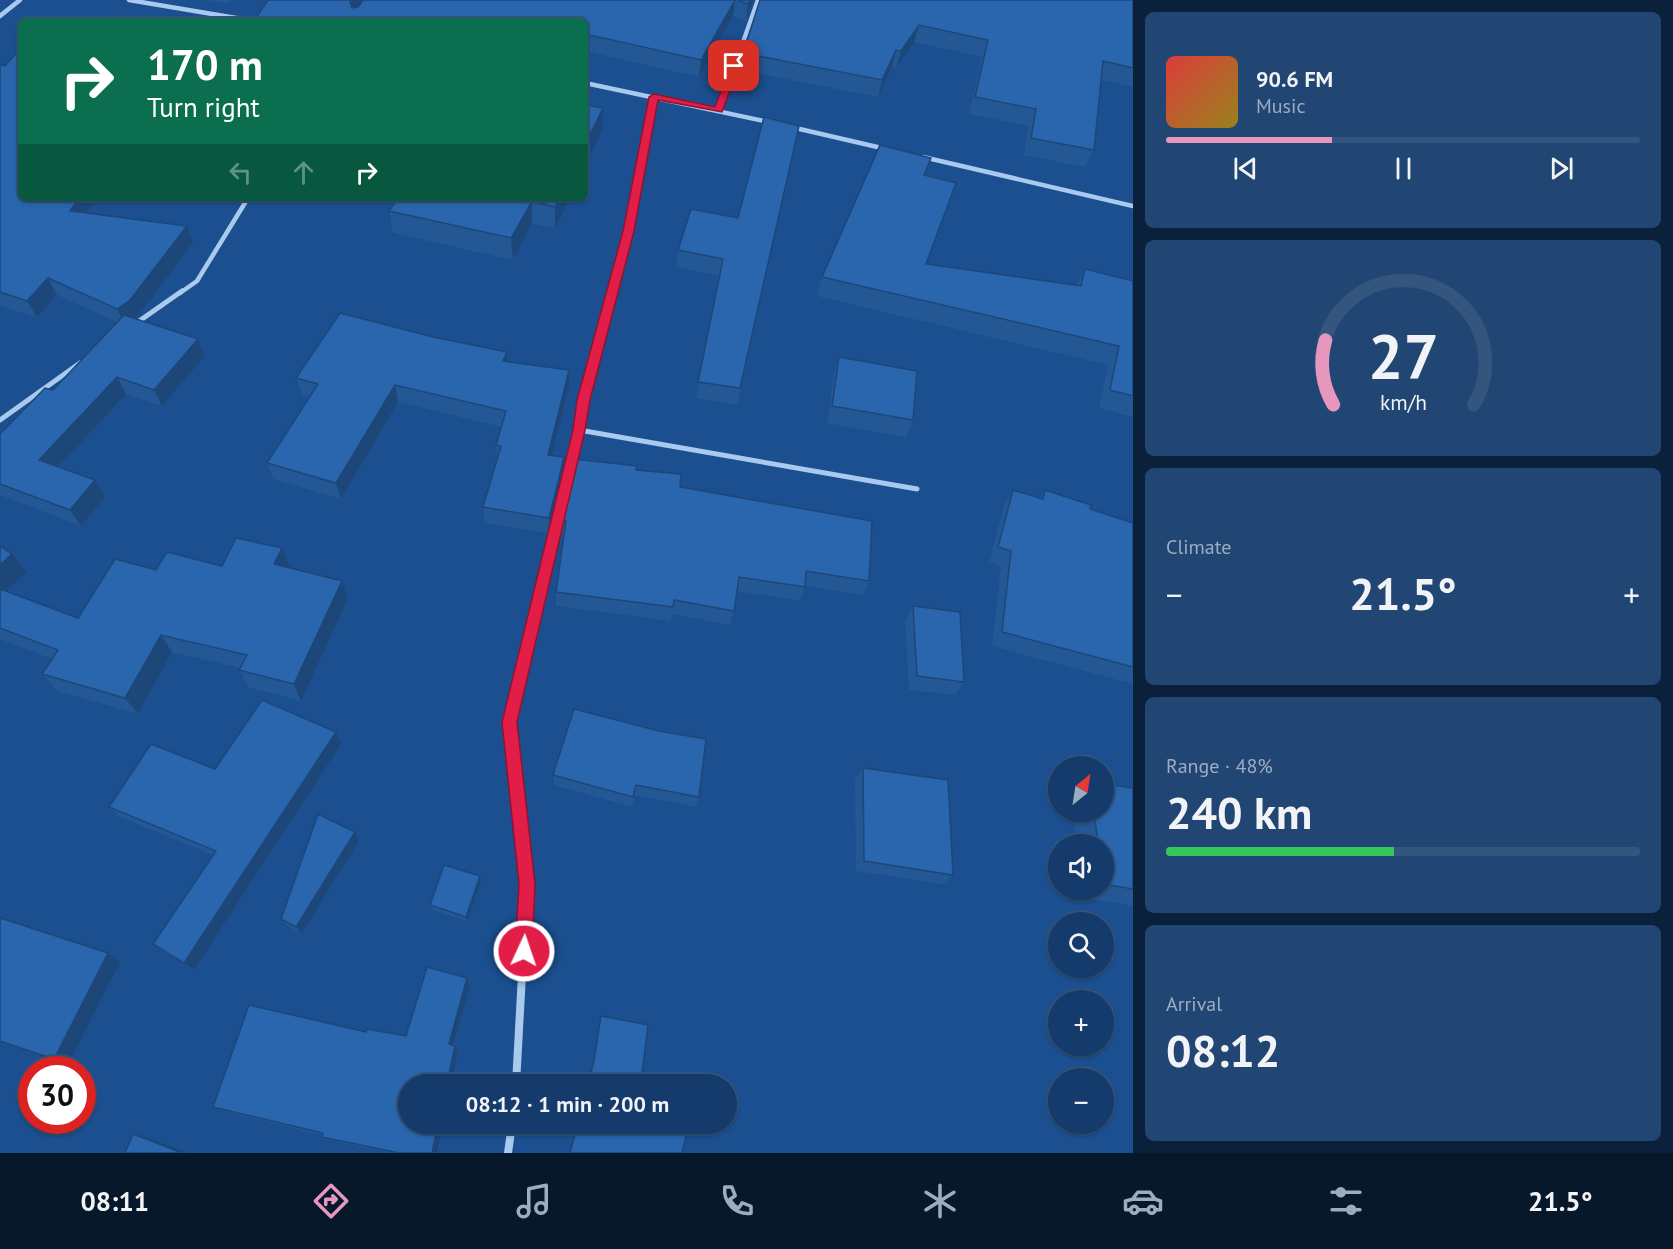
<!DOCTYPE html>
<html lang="en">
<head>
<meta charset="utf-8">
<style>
	:root { --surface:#143b6b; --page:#214673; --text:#f1f3f6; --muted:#9dadc1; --line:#33557e; --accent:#e797bd }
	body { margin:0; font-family:"PT Sans",sans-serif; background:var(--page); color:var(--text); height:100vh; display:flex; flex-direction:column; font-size:22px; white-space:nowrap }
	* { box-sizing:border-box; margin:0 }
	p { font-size:20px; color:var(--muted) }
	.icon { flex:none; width:33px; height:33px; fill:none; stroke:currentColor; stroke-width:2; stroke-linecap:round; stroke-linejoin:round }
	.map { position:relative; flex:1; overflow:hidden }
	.side { display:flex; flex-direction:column; gap:12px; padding:12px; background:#0b203b; width:540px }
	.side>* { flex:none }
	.hud { position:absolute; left:18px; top:18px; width:570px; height:183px; border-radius:9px; box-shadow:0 2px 4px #0004,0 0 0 2px var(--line); background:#0b6e4f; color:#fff; overflow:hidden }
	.needle { width:39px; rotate:30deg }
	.fabs { position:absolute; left:1048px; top:756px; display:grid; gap:12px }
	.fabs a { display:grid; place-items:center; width:66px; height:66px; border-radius:50%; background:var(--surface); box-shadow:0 2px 4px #0004,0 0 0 2px var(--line); font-size:30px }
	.speed { position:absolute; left:18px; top:1056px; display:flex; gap:12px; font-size:30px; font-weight:700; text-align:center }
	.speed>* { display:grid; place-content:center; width:78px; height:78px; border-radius:50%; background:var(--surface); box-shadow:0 2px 4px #0004,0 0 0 2px var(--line); line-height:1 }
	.speed .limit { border:9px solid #d22; background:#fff; color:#111 }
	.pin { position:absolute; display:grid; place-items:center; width:51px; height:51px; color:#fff; margin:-26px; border-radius:12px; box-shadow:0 3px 9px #0006 }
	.me { position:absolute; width:66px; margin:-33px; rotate:3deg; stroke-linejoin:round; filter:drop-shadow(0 0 4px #0008) }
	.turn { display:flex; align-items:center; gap:21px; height:126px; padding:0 30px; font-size:27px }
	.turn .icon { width:78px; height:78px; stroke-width:2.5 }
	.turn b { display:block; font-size:42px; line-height:51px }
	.lanes { display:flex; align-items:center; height:57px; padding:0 30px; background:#0003; justify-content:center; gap:30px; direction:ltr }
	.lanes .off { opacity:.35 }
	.big { font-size:45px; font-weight:700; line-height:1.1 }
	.side .card { flex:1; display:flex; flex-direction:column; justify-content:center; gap:9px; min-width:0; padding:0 21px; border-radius:9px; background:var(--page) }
	.side .dial { align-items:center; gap:0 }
	.dial svg { height:156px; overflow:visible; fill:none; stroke:var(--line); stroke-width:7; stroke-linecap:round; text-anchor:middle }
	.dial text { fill:var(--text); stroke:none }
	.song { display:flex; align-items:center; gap:18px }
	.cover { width:72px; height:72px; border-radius:9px; background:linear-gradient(135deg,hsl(0 70% 55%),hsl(50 70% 35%)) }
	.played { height:6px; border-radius:3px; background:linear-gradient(90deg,var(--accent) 35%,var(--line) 35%) }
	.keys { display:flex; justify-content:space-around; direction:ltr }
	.heat { display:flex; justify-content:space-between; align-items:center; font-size:33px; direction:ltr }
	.charge { height:9px; border-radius:4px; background:linear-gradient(90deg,#34c759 48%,var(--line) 0) }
	.trip { position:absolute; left:398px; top:1074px; width:339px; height:60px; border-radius:30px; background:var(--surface); box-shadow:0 2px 4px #0004,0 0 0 2px var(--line); font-weight:700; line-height:60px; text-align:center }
	.tab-bar { display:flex; height:96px; justify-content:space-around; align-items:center; background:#08182b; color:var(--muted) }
	.tab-bar .icon { width:42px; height:42px }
	.tab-bar .on { color:var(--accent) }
	.tab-bar b { font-size:27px; color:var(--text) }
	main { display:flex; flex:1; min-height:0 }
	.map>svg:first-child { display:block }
</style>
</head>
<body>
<main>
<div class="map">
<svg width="1133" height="1153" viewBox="0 0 1133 1153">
	<rect width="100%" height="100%" fill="#1b4f8f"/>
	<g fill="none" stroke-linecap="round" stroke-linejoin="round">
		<path stroke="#a9c9ee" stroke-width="4.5" d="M 129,0 L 254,21
			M 0,16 L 20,0
			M 585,83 L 769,122
			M 719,110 L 758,0
			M 791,127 L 886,149
			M 923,157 L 1133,206
			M 180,293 L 197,281 L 248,198
			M 613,293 L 629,231 L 654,97"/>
		<path stroke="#a9c9ee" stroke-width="5" d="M 135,324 L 182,291
			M 0,420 L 80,363
			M 579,430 L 917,489
			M 522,669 L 579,430 L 584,400 L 613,291"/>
		<path stroke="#a9c9ee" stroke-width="8" d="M 516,1084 L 527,884 L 509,722 L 522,668
			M 508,1153 L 512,1124"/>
	</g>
	<path fill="#245895" d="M 207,0 L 231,0 L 228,3 Z
		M 268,0 L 753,0 L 746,21 L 733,16 L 699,77 L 585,51 L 585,21 Z
		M 760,0 L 1133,0 L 1133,87 L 1101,80 L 1094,150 L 1085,167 L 1024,155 L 1029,126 L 969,114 L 982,57 L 914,42 L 896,68 L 892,67 L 878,97 L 741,70 L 743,53 Z
		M 0,65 L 5,66 L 21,198 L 97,198 L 87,214 L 187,226 L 193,243 L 138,316 L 135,319 L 198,339 L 205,356 L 162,406 L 126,394 L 59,467 L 105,497 L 81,526 L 0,495 L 0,434 L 53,390 L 117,322 L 57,295 L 37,317 L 0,306 Z
		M 799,126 L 737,405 L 696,398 L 720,276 L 676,267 L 678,250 L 738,218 Z
		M 931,158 L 925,175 L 926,264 L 1076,286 L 1085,269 L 1133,281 L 1133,417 L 1099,408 L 1108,365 L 817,296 L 822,277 Z
		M 570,198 L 555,229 L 532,223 L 513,260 L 393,233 L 389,211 Z
		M 433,337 L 507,352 L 508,362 L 569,370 L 569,387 L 552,455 L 564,473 L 549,533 L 484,523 L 483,507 L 497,457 L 496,445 L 502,427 L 398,402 L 341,499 L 273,479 L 267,463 L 309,397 L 302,395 L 296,378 Z
		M 839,357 L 913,420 L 906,437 L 827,423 L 834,374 Z
		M 636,470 L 680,487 L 869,581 L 863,595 L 805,586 L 800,601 L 737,591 L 734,611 L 730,625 L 672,614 L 671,621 L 556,606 L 556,592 L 564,536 L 559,535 L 559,520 Z
		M 1013,490 L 1040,498 L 1045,490 L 1090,509 L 1133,523 L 1133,684 L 992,646 L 1001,566 L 989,562 L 1004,506 Z
		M 0,546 L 27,572 L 7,592 L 78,618 L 156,570 L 222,566 L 289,566 L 289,568 L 348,599 L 301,701 L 248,687 L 239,670 L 240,668 L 172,652 L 138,714 L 57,691 L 42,674 L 52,659 L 0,639 Z
		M 913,606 L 964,682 L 955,695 L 909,690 L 905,621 Z
		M 574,709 L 699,797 L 696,807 L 635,795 L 632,807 L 554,785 L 553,775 Z
		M 341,744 L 194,970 L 163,952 L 153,944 L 213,855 L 120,817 L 109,807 L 215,769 Z
		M 863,768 L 953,875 L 943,884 L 856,871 L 855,780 Z
		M 1133,788 L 1133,906 L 1083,898 L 1082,890 L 1104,890 L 1104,844 L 1077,844 L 1073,812 L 1104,812 Z
		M 355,832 L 359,841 L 302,933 L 287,926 L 281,919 Z
		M 480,876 L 481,882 L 467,921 L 432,910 L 430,905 Z
		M 467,978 L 470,986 L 454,1045 L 458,1051 L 408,1124 L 443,1124 L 437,1153 L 391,1153 L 329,1140 L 322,1137 L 322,1135 L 223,1111 L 213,1107 L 366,1032 L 406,1036 Z"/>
	<path fill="#1d4779" d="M 352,0 L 367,0 L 353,19 L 350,2 Z
		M 735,0 L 733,16 L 699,77 L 701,60 Z
		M 750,0 L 753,0 L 746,21 L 748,4 Z
		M 919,25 L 914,42 L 896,68 L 901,51 Z
		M 896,50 L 892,67 L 878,97 L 882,80 Z
		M 603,108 L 602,130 L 585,166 L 585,145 Z
		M 79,198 L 97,198 L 78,228 L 70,211 Z
		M 559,198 L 570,198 L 555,229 L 555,207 Z
		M 532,201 L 532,223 L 513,260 L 511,238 Z
		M 187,226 L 193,243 L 138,316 L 125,325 L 117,309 Z
		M 48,278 L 57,295 L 37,317 L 27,301 Z
		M 198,339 L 205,356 L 162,406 L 154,390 Z
		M 507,352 L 509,370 L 503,361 Z
		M 569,370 L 569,387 L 548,471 L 548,455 Z
		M 117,377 L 126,394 L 50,476 L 39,460 Z
		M 395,385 L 398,402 L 341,499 L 336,483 Z
		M 564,457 L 564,473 L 549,533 L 549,518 Z
		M 95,480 L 105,497 L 81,526 L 70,510 Z
		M 282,548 L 289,566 L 282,583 L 274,564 Z
		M 12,554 L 27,572 L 0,598 L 0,565 Z
		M 342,581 L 348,599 L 301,701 L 294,684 Z
		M 161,635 L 172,652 L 138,714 L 125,698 Z
		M 336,732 L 341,744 L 194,970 L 184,963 Z
		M 355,832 L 359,841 L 302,933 L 296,927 Z
		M 480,876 L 481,882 L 467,921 L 466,917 Z
		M 108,953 L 120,962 L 68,1065 L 54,1059 Z
		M 467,978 L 470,986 L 452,1050 L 449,1044 Z
		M 455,1046 L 458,1051 L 451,1084 L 447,1084 Z
		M 438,1124 L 443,1124 L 437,1153 L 432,1153 Z
		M 133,1134 L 151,1139 L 188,1153 L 182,1153 Z"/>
	<path fill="#2a66ad" stroke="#1d4779" stroke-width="1.5" d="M 268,0 L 352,0 L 350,2 L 352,8 L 358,7 L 363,0 L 735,0 L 701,60 L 585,34 L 585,21 L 254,21 Z
		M 738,0 L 750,0 L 748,4 Z
		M 760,0 L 1133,0 L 1133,68 L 1103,61 L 1094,150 L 1031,138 L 1036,109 L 975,97 L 988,40 L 919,25 L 901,51 L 896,50 L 882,80 L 743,53 Z
		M 21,48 L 21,198 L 79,198 L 70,211 L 187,226 L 130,300 L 117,309 L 48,278 L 27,301 L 0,292 L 0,65 L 5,66 Z
		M 585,105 L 603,108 L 585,145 Z
		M 764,117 L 799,126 L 740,388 L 698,382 L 723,259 L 678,250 L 691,209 L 738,218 Z
		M 880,145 L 931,158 L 924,175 L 956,183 L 926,264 L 1081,286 L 1085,269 L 1133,281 L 1133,396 L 1110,390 L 1119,346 L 822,277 Z
		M 398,198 L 559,198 L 555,207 L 532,201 L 511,238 L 389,211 Z
		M 340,313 L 433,337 L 507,352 L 503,361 L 569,370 L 548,455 L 564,457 L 549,518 L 483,507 L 501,446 L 496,445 L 506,411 L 395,385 L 336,483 L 267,463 L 318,384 L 296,378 Z
		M 124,315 L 198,339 L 154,390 L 117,377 L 39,460 L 95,480 L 70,510 L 0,484 L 0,434 L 45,388 L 53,390 Z
		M 839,357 L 917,371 L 913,420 L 832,406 Z
		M 574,459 L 637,466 L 636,470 L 681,474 L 680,487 L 872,521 L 869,581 L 806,571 L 805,587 L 739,577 L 734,611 L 674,600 L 673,607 L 556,592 L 566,521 L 559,520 Z
		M 1013,490 L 1043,499 L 1045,490 L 1091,505 L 1090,509 L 1133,523 L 1133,667 L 1002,632 L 1011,551 L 998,547 Z
		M 236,538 L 282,548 L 274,564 L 342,581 L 294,684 L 239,670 L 247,655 L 161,635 L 125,698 L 42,674 L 58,650 L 0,628 L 0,589 L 78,618 L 115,559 L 156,570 L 167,552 L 222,566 Z
		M 0,546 L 12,554 L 0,565 Z
		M 913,606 L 960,612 L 964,682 L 917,676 Z
		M 262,700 L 336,732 L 184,963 L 153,944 L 216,851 L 109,807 L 151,744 L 215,769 Z
		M 574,709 L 659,731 L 706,739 L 699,797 L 636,785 L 633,797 L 553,775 Z
		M 863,768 L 948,780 L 953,875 L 864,861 Z
		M 1104,784 L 1133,788 L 1133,889 L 1104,884 L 1104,844 L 1098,844 L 1094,812 L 1104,812 Z
		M 318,814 L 355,832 L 296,927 L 281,919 Z
		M 444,865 L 480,876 L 466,917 L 430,905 Z
		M 0,918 L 108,953 L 54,1059 L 0,1041 Z
		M 427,967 L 467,978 L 449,1044 L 455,1046 L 447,1084 L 408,1084 L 408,1124 L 438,1124 L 432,1153 L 399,1153 L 322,1137 L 323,1133 L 213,1107 L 249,1005 L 366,1032 L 367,1029 L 406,1036 Z
		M 601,1016 L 648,1025 L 641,1082 L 649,1084 L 588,1084 L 594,1061 Z
		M 578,1124 L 689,1124 L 682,1153 L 570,1153 Z
		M 133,1134 L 182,1153 L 125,1153 Z"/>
	<path fill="#e11d48" stroke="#92132f" stroke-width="1.5" d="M 734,63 L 739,66 L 722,112 L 658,100 L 634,231 L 590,400 L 585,430 L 517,722 L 535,884 L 532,951 L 529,957 L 524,959 L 518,957 L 515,951 L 519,884 L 502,722 L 573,430 L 577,400 L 623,231 L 649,97 L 654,94 L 715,107 L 730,66 Z"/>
</svg>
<div class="fabs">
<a><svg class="needle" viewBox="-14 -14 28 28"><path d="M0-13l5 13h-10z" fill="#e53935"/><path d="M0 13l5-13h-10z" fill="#9dadc1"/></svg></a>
<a><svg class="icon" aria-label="sound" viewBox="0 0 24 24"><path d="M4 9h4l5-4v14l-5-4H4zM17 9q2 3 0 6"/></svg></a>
<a><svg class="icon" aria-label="search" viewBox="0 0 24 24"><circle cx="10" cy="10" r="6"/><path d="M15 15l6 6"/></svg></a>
<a>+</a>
<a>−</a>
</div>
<div class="speed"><div class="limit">30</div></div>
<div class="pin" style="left:734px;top:66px;background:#d93025"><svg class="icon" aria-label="arrive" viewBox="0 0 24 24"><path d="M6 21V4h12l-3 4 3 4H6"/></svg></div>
<svg class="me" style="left:524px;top:951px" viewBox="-20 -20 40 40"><circle r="17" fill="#e11d48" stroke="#fff" stroke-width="3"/><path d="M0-11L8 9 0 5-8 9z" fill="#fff"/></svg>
<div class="trip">08:12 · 1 min · 200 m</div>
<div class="hud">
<div class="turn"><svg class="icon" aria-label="right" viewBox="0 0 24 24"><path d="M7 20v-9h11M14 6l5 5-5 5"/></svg><div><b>170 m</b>Turn right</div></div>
<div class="lanes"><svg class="icon off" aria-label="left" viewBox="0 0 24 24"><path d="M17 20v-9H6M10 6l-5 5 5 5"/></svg><svg class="icon off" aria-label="ahead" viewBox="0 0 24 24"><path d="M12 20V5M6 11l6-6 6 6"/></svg><svg class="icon" aria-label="right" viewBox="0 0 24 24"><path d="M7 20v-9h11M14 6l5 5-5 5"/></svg></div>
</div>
</div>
<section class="side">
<div class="card">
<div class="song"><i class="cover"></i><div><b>90.6 FM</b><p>Music</p></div></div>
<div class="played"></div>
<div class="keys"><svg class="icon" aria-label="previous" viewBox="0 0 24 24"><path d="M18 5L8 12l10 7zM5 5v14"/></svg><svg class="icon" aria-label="pause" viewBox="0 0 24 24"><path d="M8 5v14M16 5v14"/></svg><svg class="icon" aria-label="next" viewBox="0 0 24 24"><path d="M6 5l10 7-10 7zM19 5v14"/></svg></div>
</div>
<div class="card dial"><svg viewBox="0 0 100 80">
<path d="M14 69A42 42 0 1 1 86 69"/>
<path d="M14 69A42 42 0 0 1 10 36" stroke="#e797bd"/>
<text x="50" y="56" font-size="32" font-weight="700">27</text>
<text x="50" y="72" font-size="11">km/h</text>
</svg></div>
<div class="card"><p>Climate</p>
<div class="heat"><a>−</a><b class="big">21.5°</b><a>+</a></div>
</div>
<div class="card"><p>Range · 48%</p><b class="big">240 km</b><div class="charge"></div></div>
<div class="card"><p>Arrival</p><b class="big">08:12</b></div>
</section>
</main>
<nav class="tab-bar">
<b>08:11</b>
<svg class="icon on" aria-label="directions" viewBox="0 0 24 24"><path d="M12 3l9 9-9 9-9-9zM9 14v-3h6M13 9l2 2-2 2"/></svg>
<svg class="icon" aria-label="music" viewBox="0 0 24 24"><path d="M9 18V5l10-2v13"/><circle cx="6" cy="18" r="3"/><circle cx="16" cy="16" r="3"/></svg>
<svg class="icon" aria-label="phone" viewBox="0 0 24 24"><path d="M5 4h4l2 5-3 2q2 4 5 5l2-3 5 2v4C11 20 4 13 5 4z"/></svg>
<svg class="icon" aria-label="climate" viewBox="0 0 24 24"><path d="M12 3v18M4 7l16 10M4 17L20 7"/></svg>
<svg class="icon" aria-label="car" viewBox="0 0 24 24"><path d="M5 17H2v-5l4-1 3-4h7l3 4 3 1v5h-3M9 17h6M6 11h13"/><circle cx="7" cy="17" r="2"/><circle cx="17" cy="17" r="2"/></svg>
<svg class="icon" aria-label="filters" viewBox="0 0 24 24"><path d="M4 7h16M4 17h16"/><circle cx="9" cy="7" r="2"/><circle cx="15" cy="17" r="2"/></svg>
<b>21.5°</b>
</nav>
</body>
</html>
